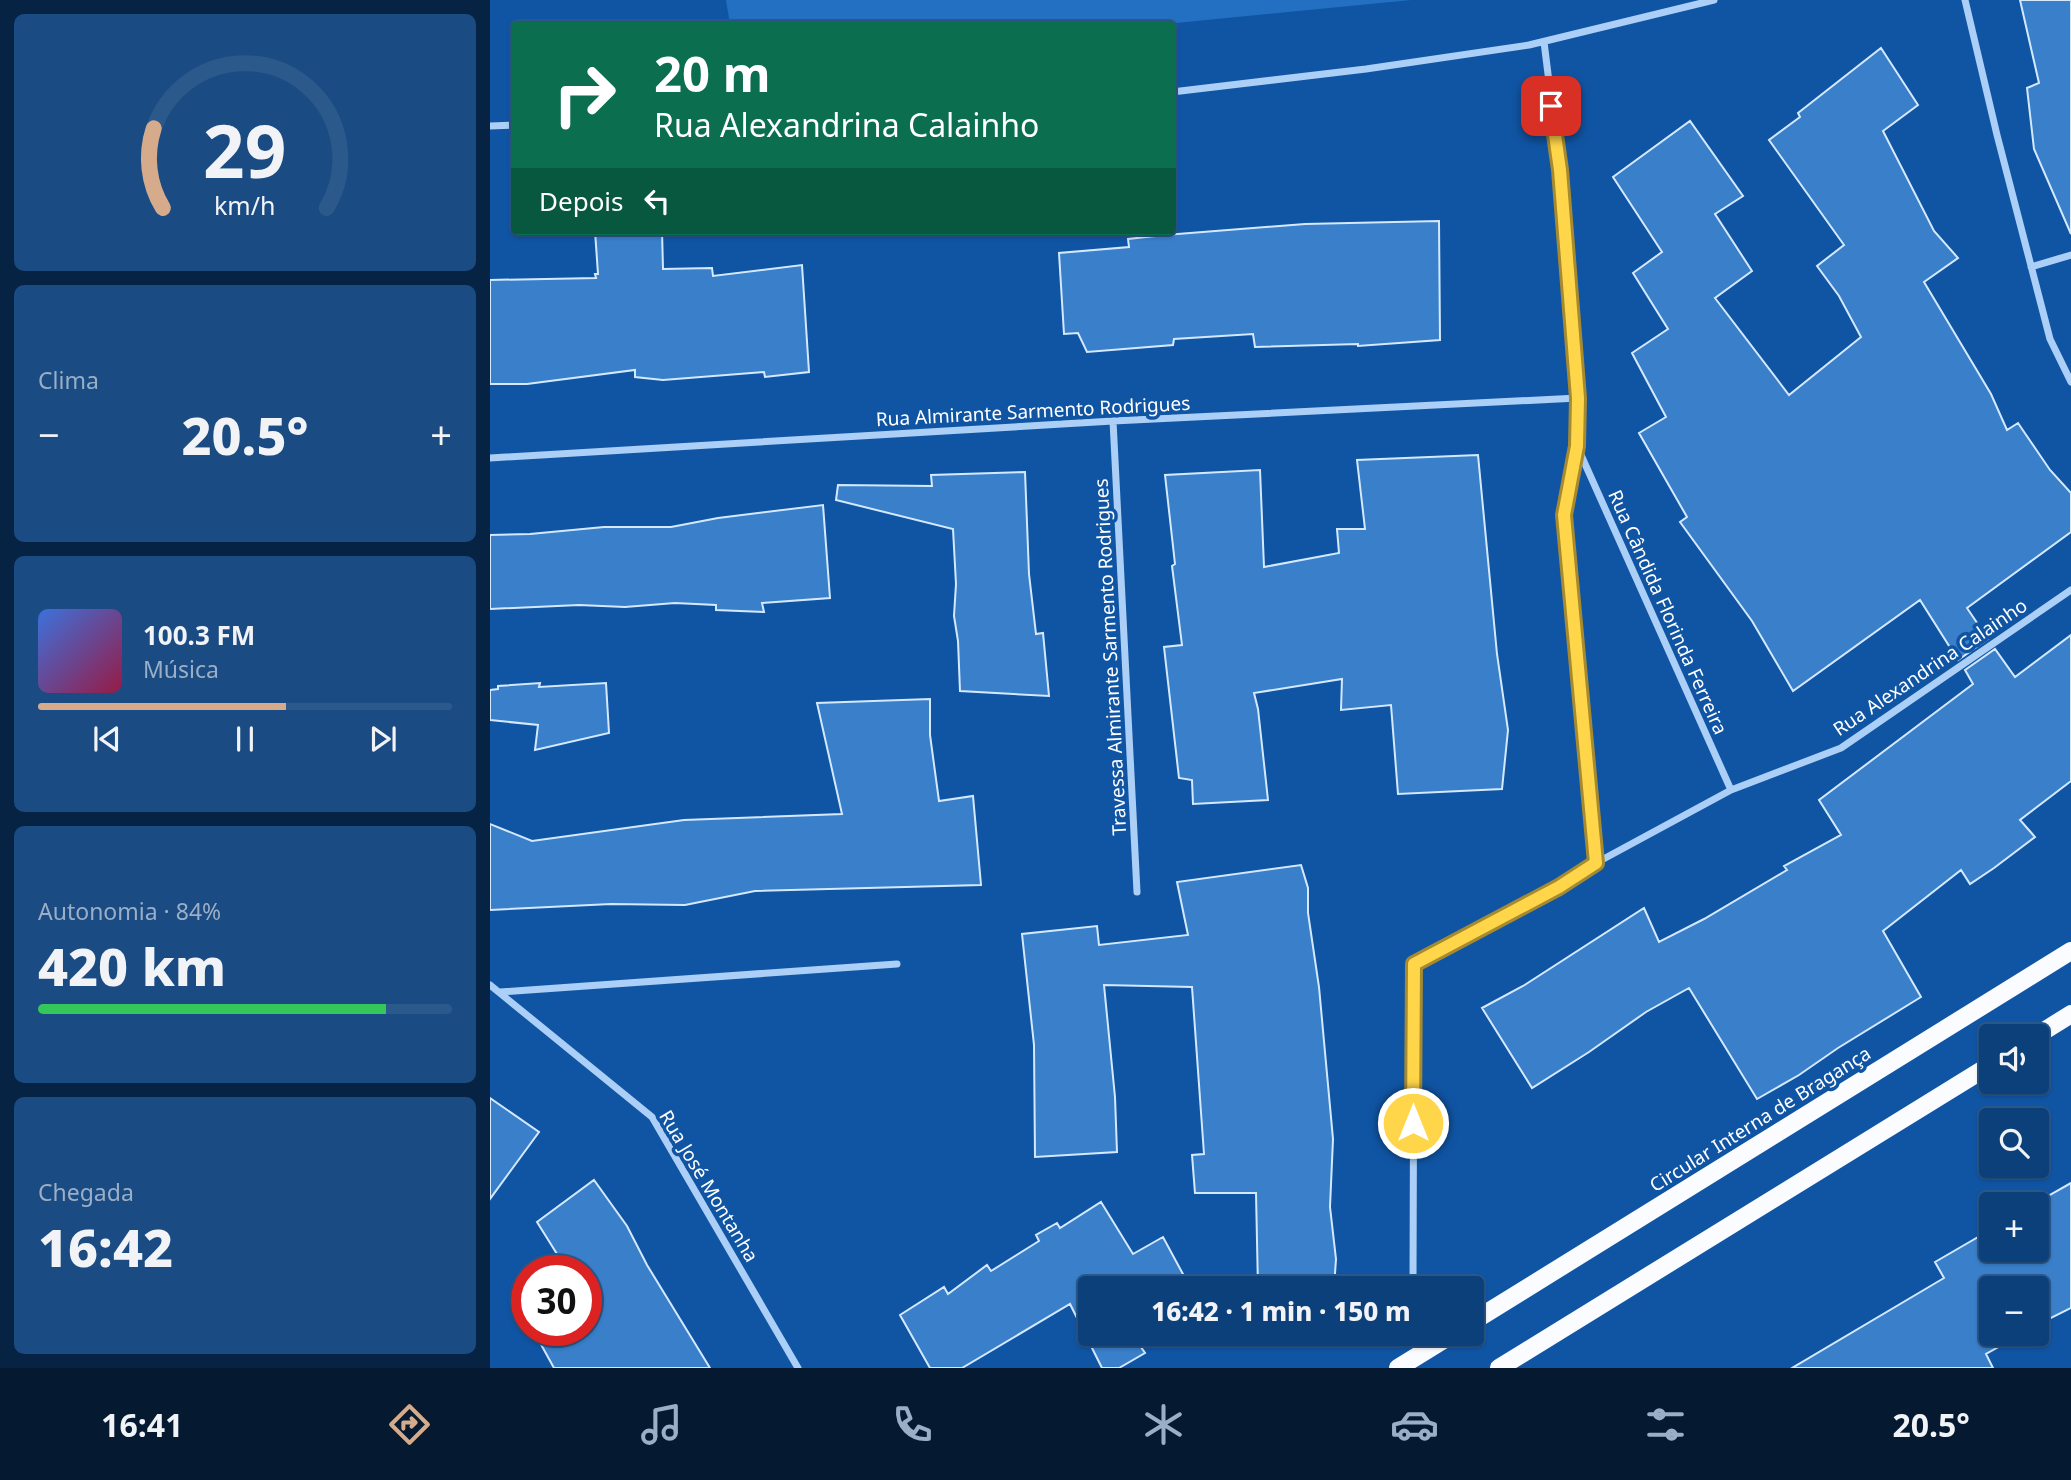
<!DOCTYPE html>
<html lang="pt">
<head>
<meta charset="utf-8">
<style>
	:root { --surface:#0c407b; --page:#1a4b82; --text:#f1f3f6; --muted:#9aafc7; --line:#2c598c; --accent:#d6ab8b }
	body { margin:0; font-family:"Noto Sans",sans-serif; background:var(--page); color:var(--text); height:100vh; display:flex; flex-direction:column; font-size:26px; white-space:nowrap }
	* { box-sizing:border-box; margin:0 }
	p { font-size:23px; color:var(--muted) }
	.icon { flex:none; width:38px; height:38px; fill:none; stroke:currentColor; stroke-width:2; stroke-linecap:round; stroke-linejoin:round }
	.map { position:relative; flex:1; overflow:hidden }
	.details { display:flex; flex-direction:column; gap:14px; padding:14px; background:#072344; width:490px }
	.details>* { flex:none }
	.hud { position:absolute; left:21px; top:21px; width:665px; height:214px; border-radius:7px; box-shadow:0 2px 5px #0004,0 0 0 2px var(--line); background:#0b6e4f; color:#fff; overflow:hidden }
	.tools { position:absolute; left:1489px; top:1024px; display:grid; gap:14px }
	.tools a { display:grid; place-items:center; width:70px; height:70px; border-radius:7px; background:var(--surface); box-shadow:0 2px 5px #0004,0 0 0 2px var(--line); font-size:35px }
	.speed { position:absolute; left:21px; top:1255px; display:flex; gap:14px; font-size:35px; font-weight:700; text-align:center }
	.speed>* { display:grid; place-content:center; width:91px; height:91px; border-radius:50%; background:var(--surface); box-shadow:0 2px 5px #0004,0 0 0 2px var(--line); line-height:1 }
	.speed .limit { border:10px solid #d22; background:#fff; color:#111 }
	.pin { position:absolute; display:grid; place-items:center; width:60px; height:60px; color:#fff; margin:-30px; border-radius:14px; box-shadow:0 4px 10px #0006 }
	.me { position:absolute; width:77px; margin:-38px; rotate:0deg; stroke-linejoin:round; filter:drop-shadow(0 0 5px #0008) }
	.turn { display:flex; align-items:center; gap:24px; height:147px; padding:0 28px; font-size:32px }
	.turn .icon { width:91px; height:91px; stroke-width:2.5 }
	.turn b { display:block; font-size:49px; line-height:60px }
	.then { display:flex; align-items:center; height:66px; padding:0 28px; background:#0003; gap:14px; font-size:26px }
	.big { font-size:52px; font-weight:800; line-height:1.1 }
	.details .widget { flex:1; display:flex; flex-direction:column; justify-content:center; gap:10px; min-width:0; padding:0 24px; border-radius:10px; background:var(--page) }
	.details .dial { align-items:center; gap:0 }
	.dial svg { height:182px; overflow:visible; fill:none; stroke:var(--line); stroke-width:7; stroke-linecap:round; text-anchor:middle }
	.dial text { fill:var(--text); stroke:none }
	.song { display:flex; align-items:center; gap:21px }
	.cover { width:84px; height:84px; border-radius:10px; background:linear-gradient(135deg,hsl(220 70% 55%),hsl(340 70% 35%)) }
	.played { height:7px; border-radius:4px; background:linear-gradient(90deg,var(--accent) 60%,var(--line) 60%) }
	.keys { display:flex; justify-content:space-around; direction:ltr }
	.heat { display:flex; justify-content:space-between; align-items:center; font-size:38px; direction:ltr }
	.charge { height:10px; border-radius:5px; background:linear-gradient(90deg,#34c759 84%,var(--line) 0) }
	.trip { position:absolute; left:588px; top:1276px; width:406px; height:70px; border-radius:7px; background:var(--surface); box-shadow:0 2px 5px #0004,0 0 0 2px var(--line); font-weight:800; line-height:70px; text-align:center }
	.tab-bar { display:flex; height:112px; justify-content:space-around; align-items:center; background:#051a31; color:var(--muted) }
	.tab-bar .icon { width:49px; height:49px }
	.tab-bar .on { color:var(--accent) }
	.tab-bar b { font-size:32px; color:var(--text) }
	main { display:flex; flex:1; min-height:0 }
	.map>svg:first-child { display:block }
</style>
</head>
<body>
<main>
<section class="details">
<div class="widget dial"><svg viewBox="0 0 100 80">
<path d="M14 69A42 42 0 1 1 86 69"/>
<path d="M14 69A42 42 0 0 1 10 34" stroke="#d6ab8b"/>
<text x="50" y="56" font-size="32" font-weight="700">29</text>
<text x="50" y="72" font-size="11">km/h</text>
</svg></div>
<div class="widget"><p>Clima</p>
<div class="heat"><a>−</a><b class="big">20.5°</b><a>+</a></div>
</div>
<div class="widget">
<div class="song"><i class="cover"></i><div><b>100.3 FM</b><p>Música</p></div></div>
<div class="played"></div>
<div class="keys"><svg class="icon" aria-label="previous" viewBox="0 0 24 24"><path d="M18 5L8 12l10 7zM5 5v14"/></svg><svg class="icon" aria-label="pause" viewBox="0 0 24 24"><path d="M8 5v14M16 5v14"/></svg><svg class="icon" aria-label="next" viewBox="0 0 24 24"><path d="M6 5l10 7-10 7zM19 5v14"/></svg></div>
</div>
<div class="widget"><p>Autonomia · 84%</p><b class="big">420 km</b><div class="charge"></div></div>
<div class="widget"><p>Chegada</p><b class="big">16:42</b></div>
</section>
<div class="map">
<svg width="1581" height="1368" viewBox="0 0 1581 1368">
	<rect width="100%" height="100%" fill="#1055a4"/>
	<path fill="#2370c2" d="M 236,0 L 921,0 L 676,24 L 240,24 Z"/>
	<path fill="#397fca" stroke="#d5e9fe" stroke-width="2" d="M 1530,0 L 1581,0 L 1581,234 L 1544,149 L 1537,88 L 1549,83 Z
		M 1391,48 L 1428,105 L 1393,131 L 1444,231 L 1468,258 L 1434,282 L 1501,394 L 1517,430 L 1528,423 L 1560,470 L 1581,493 L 1581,532 L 1477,608 L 1498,639 L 1468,660 L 1430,600 L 1303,691 L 1262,621 L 1190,522 L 1197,517 L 1149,433 L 1176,417 L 1142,353 L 1178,329 L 1143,273 L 1172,252 L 1123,177 L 1200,121 L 1253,196 L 1225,214 L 1262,271 L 1225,298 L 1299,395 L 1371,337 L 1349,296 L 1327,266 L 1354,245 L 1279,140 L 1310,117 L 1308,113 Z
		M 949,221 L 950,340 L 868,346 L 868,344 L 765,347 L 763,334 L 684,339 L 683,345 L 597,352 L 588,333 L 574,334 L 569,253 L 639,247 L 638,239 L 675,235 L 815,224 Z
		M 105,231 L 172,231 L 173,269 L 222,268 L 223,276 L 312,265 L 319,372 L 275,377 L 274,372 L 173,380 L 145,377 L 145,370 L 37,384 L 0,384 L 0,280 L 106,278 L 105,274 L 108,274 Z
		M 988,455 L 1007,654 L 1018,730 L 1012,789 L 908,794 L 901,705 L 851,710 L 852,679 L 764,693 L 768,709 L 778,800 L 703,804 L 702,780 L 689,778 L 674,647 L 692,645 L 682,566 L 685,564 L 675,475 L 770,470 L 774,567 L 849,553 L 847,529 L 875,529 L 867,460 Z
		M 535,472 L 539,574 L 546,634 L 553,633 L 559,696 L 470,691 L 468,641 L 464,616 L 466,584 L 463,529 L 346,500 L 348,485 L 442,486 L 441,475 Z
		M 333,505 L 340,598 L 272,603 L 274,612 L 226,610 L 226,605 L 185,603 L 135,607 L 89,605 L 0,609 L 0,535 L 40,534 L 114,527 L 181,527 L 228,518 Z
		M 1581,635 L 1581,781 L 1530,820 L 1545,837 L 1504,868 L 1480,884 L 1471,870 L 1393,931 L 1431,997 L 1348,1048 L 1309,1075 L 1267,1099 L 1199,988 L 1156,1012 L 1099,1052 L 1042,1088 L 992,1008 L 1033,986 L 1154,908 L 1169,942 L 1214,919 L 1297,870 L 1294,866 L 1351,835 L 1329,800 L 1483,684 L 1475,670 L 1505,649 L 1525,677 Z
		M 50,683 L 49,687 L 116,683 L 119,733 L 45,750 L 48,725 L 0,720 L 0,690 L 8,689 L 8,686 Z
		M 440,699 L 440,735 L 449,801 L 483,796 L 491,885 L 265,891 L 195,905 L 121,904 L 0,910 L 0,824 L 42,841 L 194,820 L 352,814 L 327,703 Z
		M 811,865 L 818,888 L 818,913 L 829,987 L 843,1139 L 840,1207 L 846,1259 L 844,1288 L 768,1288 L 766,1193 L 705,1193 L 702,1155 L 714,1154 L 702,987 L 614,985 L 625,1097 L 627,1152 L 545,1157 L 544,1045 L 532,934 L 607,926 L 609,945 L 698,935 L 687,882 Z
		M 0,1098 L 49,1132 L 0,1199 Z
		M 104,1180 L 137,1226 L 157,1265 L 220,1368 L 64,1368 L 43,1330 L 96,1330 L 96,1270 L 77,1270 L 47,1222 Z
		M 1581,1183 L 1581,1308 L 1547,1325 L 1547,1288 L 1502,1288 L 1502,1334 L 1532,1334 L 1496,1354 L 1503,1368 L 1302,1368 L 1454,1278 L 1445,1262 L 1502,1229 L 1502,1250 L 1547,1250 L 1547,1204 L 1544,1204 Z
		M 611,1202 L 643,1254 L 673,1237 L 694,1276 L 674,1288 L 600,1288 L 600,1334 L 642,1334 L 655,1353 L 629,1368 L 612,1368 L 580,1304 L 472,1368 L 440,1368 L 410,1315 L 454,1287 L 458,1294 L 497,1265 L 501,1271 L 549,1241 L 546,1235 L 567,1223 L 570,1228 Z
		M 37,1297 L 37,1319 L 28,1302 Z"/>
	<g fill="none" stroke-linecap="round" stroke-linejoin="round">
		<path stroke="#abcff6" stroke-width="7" d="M 1475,0 L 1507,135 L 1560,339 L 1581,382
			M 1054,42 L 1070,170 L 1088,398 L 1087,446 L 1074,515 L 1106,863
			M 682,92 L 876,69 L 1039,45 L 1224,0
			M 0,126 L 24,125
			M 1541,267 L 1581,255
			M 623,421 L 647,892
			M 1087,446 L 1241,790
			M 0,458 L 623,421 L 1088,398
			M 0,985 L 162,1117 L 308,1368
			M 10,992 L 407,964
			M 923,1282 L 924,964 L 1069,887 L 1106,863 L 1241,790 L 1351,748 L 1581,590"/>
		<path stroke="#fafcff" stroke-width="18" d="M 1546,1036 L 1581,1014
			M 982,1322 L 1581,951
			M 908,1368 L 963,1334
			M 1009,1368 L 1502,1064"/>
	</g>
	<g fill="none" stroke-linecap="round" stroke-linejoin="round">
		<g stroke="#a68a30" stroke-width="18">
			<path id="route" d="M 923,1123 L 924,964 L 1069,887 L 1106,863 L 1074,515 L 1087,446 L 1088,398 L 1070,170 L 1061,106"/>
		</g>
		<use href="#route" stroke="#ffd54a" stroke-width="12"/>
	</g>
	<g text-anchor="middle" stroke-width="7" stroke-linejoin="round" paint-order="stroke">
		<g font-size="19" fill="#fff" stroke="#1055a4">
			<text transform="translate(543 411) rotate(-3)" y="7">Rua Almirante Sarmento Rodrigues</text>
			<text transform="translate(1178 612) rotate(66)" y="7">Rua Cândida Florinda Ferreira</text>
			<text transform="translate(620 657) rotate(-93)" y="7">Travessa Almirante Sarmento Rodrigues</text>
			<text transform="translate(1440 667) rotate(-34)" y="7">Rua Alexandrina Calainho</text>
			<text transform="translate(1270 1119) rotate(-32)" y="7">Circular Interna de Bragança</text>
			<text transform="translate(219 1186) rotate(59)" y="7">Rua José Montanha</text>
		</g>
	</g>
</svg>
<div class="tools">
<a><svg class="icon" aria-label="sound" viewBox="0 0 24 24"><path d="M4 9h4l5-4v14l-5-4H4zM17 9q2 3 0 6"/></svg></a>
<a><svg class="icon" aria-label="search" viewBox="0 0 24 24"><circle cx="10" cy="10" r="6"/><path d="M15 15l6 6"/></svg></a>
<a>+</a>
<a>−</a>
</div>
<div class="speed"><div class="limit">30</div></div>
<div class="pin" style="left:1061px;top:106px;background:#d93025"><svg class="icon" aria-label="arrive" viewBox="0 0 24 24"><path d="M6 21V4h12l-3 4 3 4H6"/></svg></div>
<svg class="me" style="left:923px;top:1123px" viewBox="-20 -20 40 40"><circle r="17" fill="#ffd54a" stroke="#fff" stroke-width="3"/><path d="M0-11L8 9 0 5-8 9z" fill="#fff"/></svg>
<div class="trip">16:42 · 1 min · 150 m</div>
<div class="hud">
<div class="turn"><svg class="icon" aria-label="right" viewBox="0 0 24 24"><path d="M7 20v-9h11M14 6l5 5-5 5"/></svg><div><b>20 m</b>Rua Alexandrina Calainho</div></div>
<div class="then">Depois<svg class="icon" aria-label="left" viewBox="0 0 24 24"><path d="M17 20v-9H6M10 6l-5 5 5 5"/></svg></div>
</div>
</div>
</main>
<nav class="tab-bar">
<b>16:41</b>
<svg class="icon on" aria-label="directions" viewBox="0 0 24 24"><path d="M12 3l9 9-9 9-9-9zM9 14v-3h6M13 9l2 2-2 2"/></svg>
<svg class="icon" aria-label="music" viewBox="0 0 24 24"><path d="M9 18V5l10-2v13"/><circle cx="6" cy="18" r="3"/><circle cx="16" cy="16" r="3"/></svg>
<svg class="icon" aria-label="phone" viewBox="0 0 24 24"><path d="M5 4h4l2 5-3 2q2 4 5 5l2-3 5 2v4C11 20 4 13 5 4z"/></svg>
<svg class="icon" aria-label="climate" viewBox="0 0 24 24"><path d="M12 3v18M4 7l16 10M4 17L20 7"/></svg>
<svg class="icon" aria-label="car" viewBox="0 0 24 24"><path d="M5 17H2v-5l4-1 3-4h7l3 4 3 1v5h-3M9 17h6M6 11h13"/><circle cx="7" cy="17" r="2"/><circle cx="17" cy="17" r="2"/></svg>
<svg class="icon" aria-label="filters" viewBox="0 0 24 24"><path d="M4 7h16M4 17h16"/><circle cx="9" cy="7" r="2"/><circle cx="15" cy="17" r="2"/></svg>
<b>20.5°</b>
</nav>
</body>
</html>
